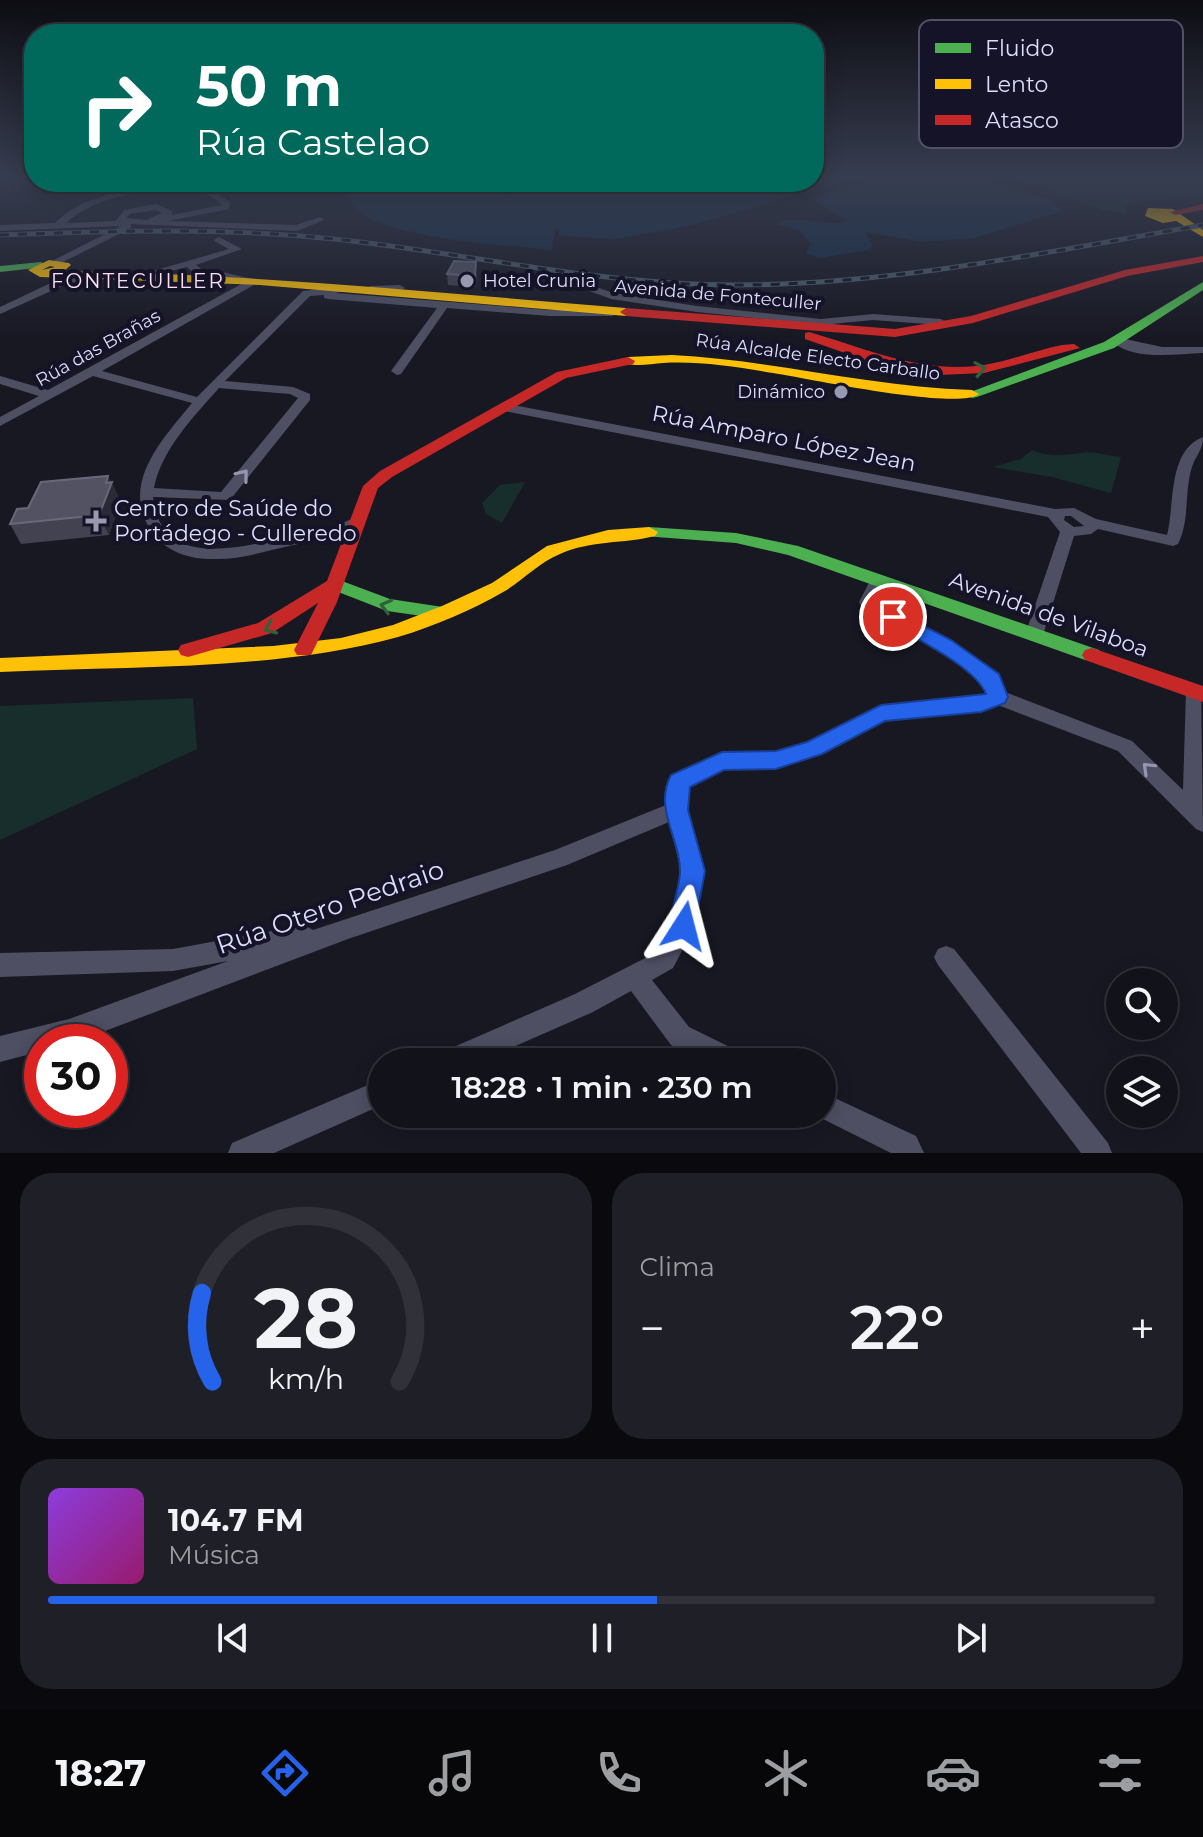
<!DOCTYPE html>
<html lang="es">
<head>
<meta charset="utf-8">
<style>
	:root { --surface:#12121a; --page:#1f2027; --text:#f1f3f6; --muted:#9c9ea2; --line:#313239; --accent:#2563eb }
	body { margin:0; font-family:Montserrat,sans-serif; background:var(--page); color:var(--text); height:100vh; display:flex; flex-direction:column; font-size:30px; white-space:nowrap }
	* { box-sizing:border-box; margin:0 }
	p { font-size:26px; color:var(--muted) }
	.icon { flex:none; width:44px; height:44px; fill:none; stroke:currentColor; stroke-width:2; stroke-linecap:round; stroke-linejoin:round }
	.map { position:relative; height:1153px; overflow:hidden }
	.side { display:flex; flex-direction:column; gap:20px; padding:20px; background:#0a0a0e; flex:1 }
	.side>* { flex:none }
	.banner { position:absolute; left:24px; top:24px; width:800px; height:168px; border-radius:32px; box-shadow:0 4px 20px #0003,0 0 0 2px var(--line); background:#00695c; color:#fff; overflow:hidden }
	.tools { position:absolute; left:1106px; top:968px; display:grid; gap:16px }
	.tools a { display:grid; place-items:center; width:72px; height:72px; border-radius:50%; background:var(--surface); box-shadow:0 4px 20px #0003,0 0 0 2px var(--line); font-size:40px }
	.speed { position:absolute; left:24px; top:1024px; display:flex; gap:16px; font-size:40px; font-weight:700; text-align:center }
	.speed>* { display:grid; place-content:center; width:104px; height:104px; border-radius:50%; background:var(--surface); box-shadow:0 4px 20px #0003,0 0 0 2px var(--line); line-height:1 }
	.speed .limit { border:12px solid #d22; background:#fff; color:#111 }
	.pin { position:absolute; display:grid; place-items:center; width:68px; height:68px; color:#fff; margin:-34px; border:4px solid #fff; border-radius:50%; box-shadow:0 2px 8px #0007 }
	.me { position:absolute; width:88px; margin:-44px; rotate:9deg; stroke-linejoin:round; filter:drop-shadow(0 0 6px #0008) }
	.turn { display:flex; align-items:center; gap:28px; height:168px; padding:0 40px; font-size:36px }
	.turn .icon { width:104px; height:104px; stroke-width:2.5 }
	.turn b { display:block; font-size:56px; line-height:68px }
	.big { font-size:60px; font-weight:600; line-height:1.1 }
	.side .widget { flex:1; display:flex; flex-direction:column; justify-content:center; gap:12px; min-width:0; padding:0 28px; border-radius:32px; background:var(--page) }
	.side .dial { align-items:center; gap:0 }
	.dial svg { height:208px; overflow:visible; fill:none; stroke:var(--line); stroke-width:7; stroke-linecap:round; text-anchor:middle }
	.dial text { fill:var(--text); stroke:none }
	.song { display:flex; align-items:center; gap:24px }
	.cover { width:96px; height:96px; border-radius:12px; background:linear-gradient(135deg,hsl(270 70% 55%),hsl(320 70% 35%)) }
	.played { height:8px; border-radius:4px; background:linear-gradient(90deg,var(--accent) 55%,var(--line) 55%) }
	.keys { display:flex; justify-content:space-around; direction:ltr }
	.heat { display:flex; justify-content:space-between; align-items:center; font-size:44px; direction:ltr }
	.side .tiles { flex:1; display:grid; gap:20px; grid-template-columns:1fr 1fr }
	.widget:last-child { grid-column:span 2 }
	.trip { position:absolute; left:368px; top:1048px; width:468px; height:80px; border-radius:40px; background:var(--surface); box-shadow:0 4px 20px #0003,0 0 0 2px var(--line); font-weight:600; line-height:80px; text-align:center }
	.tabs { display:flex; height:128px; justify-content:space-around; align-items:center; background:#07070a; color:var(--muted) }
	.tabs .icon { width:56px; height:56px }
	.tabs .on { color:var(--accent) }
	.tabs b { font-size:36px; color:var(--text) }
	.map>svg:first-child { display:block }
</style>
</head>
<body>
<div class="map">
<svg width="1203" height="1153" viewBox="0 0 1203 1153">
	<rect width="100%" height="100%" fill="#181823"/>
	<path fill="#172e2c" d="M 1008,176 L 1203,176 L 1203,196 L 1132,203 L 1125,207 L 1128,214 L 1103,210 Z
		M 1032,450 C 1050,458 1064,455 1082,453 C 1094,451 1109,456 1121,457 L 1111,493 L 1052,477 L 993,467 L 1021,459 Z
		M 525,482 L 502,523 L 486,514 L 482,503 L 500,485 Z
		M 193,698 L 197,749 L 0,840 L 0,706 Z"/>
	<path fill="#142d46" d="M 814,176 L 979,176 L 986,182 L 1049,199 L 1063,211 L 974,238 L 922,242 L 865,232 L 873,246 L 868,250 L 820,258 L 806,254 L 810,244 L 799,230 L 776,224 C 798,213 826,228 848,221 L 812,199 L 866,181 L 859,178 L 684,227 L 615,239 L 559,236 L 559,229 L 555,229 L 552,250 C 505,245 408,240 368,217 C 354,210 346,192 334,182 L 814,182 Z"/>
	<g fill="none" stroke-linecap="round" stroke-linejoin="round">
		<path fill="#4e4f63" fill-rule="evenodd" d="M 165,184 C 189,185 211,187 230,202 L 229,209 L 168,221 L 296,225 L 320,217 L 324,220 L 297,231 L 131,224 L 131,228 L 57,265 L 54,264 L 54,260 L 121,226 L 0,231 L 0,225 L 55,223 L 66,213 L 86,202 L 110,194 ZM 165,189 C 185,190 208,190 222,205 L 172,215 L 172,211 L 156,204 L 124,210 L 116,221 L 66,223 C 92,199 131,193 165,189 ZM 155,210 L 162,213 L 146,220 L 126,218 L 130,214 Z
			M 219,237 L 242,249 L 196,265 L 205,272 L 205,276 L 197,276 L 187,267 L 158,274 L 153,271 L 229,249 L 216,242 L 214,240 Z
			M 222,272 L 261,281 L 102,371 L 197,397 L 303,291 L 340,287 L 345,290 L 336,293 L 550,310 L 612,310 L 617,313 L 612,316 L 550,316 L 447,308 L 401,374 L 397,375 L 391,371 L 437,308 L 328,299 L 324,298 L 324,295 L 310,296 L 225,381 L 293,387 L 310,394 L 310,400 L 230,500 L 153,497 C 160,567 232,549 279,539 C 295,535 312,533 328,529 C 338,526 347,520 357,517 L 364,522 C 347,540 313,541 289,546 C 266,551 242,559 217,559 C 192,560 167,553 152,532 C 119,484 162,440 192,403 L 93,376 L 0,426 L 0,417 L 39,396 L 0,384 L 0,376 L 48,390 L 245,282 L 218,277 L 217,275 ZM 219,388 L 290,394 L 298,398 L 221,492 L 154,488 C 161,450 195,415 219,388 Z
			M 99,273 L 104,276 L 103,278 L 62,286 L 0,314 L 0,307 L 55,281 Z
			M 561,274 L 613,293 L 697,306 L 821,319 L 873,314 L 941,319 L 946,322 L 941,325 L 873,320 L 821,325 L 697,312 L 611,299 L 557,279 L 557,275 Z
			M 370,286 L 400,285 L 405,288 L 400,291 L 366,291 L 365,289 Z
			M 1116,337 L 1162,347 L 1203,347 L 1203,353 C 1175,354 1135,361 1112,342 L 1112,338 Z
			M 503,403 L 1055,509 L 1074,508 L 1096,519 L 1167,535 C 1175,505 1167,451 1203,437 C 1203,450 1196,455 1192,467 C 1184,492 1190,521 1178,544 L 1173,546 L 1098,529 L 1091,534 L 1074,536 L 1043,635 L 1040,639 L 1028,639 L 1025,635 L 1060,532 L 1048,517 L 499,410 L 497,407 ZM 1065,516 L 1071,516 L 1084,526 L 1074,527 L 1064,520 Z
			M 879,574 L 887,579 L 876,600 L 950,641 L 997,675 L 1005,692 L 1132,741 L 1183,790 L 1186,691 L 1189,686 L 1195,684 L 1201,686 L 1203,832 L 1196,829 L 1118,751 L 998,705 L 981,711 L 884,721 L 821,753 L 776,768 L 724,769 L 689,786 L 686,810 L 703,871 L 695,926 L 673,968 L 652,980 L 689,1027 L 742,1053 L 746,1062 L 706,1062 L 671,1045 L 631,991 L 593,1012 L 479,1062 L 436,1062 L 440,1053 L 575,994 L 657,952 L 673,924 L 681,871 L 669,822 L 567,865 L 348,939 L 76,1042 L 42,1042 L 42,1051 L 0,1062 L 0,1036 L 69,1019 L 228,961 L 173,971 L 0,977 L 0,953 L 173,949 L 304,925 L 313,930 L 555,850 L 666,805 L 672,775 L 722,753 L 776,752 L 808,742 L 881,707 L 979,697 L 987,694 C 975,664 891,623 861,606 L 859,602 L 873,575 Z
			M 946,946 L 954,949 L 1108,1143 L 1112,1153 L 1081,1153 L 938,965 L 934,957 L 938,949 Z
			M 382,1079 L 382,1105 L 274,1153 L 228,1153 L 232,1143 Z
			M 822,1092 L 916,1136 L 924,1153 L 891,1153 L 813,1114 L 822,1114 Z"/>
		<path fill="#4caf50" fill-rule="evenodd" d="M 41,262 L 47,265 L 45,267 L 0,272 L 0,266 Z
			M 1203,282 L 1203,290 L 1114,348 L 977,397 L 972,398 L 965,394 L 1104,342 Z
			M 649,527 L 736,533 L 798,546 L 1099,650 L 1102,655 L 1099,660 L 1085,660 L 788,555 L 736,543 L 643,536 L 640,532 Z
			M 334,578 L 390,599 L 443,607 L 452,613 L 443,619 L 387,611 L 328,588 L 325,584 Z"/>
		<path fill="#ffc107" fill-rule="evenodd" d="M 1148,208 L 1173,209 L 1203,230 L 1203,237 L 1176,221 L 1163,223 L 1145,216 Z
			M 49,260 L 69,263 L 71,265 L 64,271 C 252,274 439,293 626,308 L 632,312 L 626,316 L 260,285 L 40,277 L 28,270 ZM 50,266 L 55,267 L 42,270 Z
			M 672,355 C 773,360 871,387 972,390 L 979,394 C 958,411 806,378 773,373 C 737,367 699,361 663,363 C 650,364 631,368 621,361 L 628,357 Z
			M 649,527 L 658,532 L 655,536 C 624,544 591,540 560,554 C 540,562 523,580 505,591 C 472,610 435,626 398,637 C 274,671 130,666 0,672 L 0,658 L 273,646 L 341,638 L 393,625 L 442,606 L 492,583 L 547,546 L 608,530 Z"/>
		<path fill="#c62828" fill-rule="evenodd" d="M 1203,204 L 1203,210 L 1175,215 L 1170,212 Z
			M 1203,256 L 1203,262 L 1127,276 L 973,323 L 895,337 L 626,316 L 620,312 L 626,308 L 895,329 L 971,316 L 1125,270 Z
			M 809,332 C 868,349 921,374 984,365 C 1010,361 1036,350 1062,345 L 1074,344 L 1080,348 L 984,373 L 939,375 L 868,361 L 805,339 L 805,333 Z
			M 628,357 L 635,361 L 633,364 L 566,378 L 392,477 L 378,488 L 337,602 L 311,655 L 297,655 L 294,650 L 318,603 L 272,633 L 188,657 L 181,655 L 178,650 L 181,645 L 258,623 L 327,581 L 363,486 L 380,471 L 557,372 Z
			M 1092,648 L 1203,686 L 1203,702 L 1085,660 L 1082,655 L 1085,650 Z"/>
		<g stroke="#485d69" stroke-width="5">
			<path id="rail" d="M 0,235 C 111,231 223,227 334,239 C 467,253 599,285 733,285 C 891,285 1048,252 1203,225"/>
		</g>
		<use href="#rail" stroke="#141328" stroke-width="3" stroke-dasharray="9" stroke-linecap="butt"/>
	</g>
	<path fill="#424251" d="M 447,274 L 477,274 L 476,287 L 448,285 Z
		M 108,476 L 121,502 L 109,535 L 21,544 L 10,524 L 28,508 Z"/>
	<path fill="#2a2a37" d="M 108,476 L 112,484 L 112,482 L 121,502 L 109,535 L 99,515 L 106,483 Z"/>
	<path fill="#525263" stroke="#68687b" stroke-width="2" d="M 454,261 L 476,262 L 475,276 L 447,274 Z
		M 108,476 L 106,483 L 112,482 L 99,515 L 10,524 L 17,509 L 28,508 L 41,482 Z"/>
	<defs><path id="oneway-chevron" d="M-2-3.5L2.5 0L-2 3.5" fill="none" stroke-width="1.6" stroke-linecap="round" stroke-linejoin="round" transform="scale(2)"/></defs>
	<g stroke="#30613c">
		<use href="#oneway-chevron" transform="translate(980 369) rotate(-9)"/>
		<use href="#oneway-chevron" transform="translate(386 606) rotate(-166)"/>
		<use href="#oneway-chevron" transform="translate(270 628) rotate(157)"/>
	</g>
	<g stroke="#9696b0">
		<use href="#oneway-chevron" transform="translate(243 475) rotate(-51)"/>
		<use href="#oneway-chevron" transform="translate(1148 768) rotate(-136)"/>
	</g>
	<linearGradient id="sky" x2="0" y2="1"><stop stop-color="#0d0d13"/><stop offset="0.52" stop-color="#373d50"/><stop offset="1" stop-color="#373d50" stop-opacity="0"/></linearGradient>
	<rect width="1203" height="338" fill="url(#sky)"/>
	<path fill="#2563eb" stroke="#184099" stroke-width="2" d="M 893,610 L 951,640 L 999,674 L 1008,697 L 1005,703 L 981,712 L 885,721 L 822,754 L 776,769 L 724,770 L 690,787 L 688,810 L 705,871 L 693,935 L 684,938 L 674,935 C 666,916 679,893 680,873 C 681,839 653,809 671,775 L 722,752 L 776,751 L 807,742 L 881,705 L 986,694 C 976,667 911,636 886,621 L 886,612 Z"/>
	<g fill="#9898b0" stroke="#141328" stroke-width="3">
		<circle cx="467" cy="281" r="8"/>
		<circle cx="841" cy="392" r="8"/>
		<path d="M92 509h8v8h8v8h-8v8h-8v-8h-8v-8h8z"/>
	</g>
	<g text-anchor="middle" stroke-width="8" stroke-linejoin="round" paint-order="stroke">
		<g font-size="18" fill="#ddddfc" stroke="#141328" text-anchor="start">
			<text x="483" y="287">Hotel Crunia</text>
			<text x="825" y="398" text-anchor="end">Dinámico</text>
		</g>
		<g font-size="18" fill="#ddddfc" stroke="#141328">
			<text transform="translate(718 295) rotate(5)" y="6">Avenida de Fonteculler</text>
			<text transform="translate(98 348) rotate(-29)" y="6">Rúa das Brañas</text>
			<text transform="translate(818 357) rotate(8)" y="6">Rúa Alcalde Electo Carballo</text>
		</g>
		<g font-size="20" letter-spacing="2" fill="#fcdff5" stroke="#141328">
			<text x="138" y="288">FONTECULLER</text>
		</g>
		<g font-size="22" fill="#ddddfc" stroke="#141328">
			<text transform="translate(784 438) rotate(11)" y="8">Rúa Amparo López Jean</text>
			<text transform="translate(1049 614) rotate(20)" y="8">Avenida de Vilaboa</text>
		</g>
		<g font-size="22" fill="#ddddfc" stroke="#141328" text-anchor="start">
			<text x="114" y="516">Centro de Saúde do<tspan x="114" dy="25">Portádego - Culleredo</tspan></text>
		</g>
		<g font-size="26" fill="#ddddfc" stroke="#141328">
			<text transform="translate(330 907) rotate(-19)" y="9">Rúa Otero Pedraio</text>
		</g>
	</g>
	<rect x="919" y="20" width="264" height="128" rx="12" fill="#141328" stroke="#505068" stroke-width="2"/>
	<rect x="935" y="43" width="36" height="10" fill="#4caf50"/>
	<rect x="935" y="79" width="36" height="10" fill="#ffc107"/>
	<rect x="935" y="115" width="36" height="10" fill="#c62828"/>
	<g font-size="22" fill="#ddddfc">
		<text x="985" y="56">Fluido</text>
		<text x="985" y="92">Lento</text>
		<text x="985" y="128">Atasco</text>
	</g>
</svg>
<div class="tools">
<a><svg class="icon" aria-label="search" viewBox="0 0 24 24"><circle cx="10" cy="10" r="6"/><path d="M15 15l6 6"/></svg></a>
<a><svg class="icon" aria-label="layers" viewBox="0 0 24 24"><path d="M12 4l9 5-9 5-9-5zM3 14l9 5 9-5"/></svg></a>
</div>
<div class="speed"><div class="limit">30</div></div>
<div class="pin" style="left:893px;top:617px;background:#d93025"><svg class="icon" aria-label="arrive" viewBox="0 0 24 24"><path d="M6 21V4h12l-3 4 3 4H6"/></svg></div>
<svg class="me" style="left:684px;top:926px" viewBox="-20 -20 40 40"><path d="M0-17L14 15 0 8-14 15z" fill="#2563eb" stroke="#fff" stroke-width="4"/></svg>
<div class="trip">18:28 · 1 min · 230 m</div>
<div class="banner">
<div class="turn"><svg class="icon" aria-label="right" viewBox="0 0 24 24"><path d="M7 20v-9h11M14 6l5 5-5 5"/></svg><div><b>50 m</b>Rúa Castelao</div></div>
</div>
</div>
<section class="side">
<div class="tiles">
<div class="widget dial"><svg viewBox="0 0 100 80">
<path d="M14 69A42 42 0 1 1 86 69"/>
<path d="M14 69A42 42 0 0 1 10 35" stroke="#2563eb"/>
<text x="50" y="56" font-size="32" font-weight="700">28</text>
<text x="50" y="72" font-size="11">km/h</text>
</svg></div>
<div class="widget"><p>Clima</p>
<div class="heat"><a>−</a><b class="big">22°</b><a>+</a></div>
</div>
<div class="widget">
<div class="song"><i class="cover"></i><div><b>104.7 FM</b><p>Música</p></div></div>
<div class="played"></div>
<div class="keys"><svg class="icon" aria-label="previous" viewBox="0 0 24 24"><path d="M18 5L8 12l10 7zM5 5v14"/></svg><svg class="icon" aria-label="pause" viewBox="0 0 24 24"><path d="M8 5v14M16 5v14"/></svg><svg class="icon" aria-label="next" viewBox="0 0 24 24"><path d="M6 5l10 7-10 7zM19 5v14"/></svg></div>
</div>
</div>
</section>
<nav class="tabs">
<b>18:27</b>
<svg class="icon on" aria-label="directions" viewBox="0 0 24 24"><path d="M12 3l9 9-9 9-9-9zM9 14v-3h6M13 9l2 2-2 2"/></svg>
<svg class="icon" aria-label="music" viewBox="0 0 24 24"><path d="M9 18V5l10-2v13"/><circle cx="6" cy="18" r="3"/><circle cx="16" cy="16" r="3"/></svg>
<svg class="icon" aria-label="phone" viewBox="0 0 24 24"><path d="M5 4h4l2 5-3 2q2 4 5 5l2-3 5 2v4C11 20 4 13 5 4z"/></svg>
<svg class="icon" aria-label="climate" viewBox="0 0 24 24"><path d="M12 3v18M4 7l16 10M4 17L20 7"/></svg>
<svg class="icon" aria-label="car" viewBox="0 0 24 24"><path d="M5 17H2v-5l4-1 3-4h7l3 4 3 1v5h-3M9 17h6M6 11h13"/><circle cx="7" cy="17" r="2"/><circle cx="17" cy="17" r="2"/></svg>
<svg class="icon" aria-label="filters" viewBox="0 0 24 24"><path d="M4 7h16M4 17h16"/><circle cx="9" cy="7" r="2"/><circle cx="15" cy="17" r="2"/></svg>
</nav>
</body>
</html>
